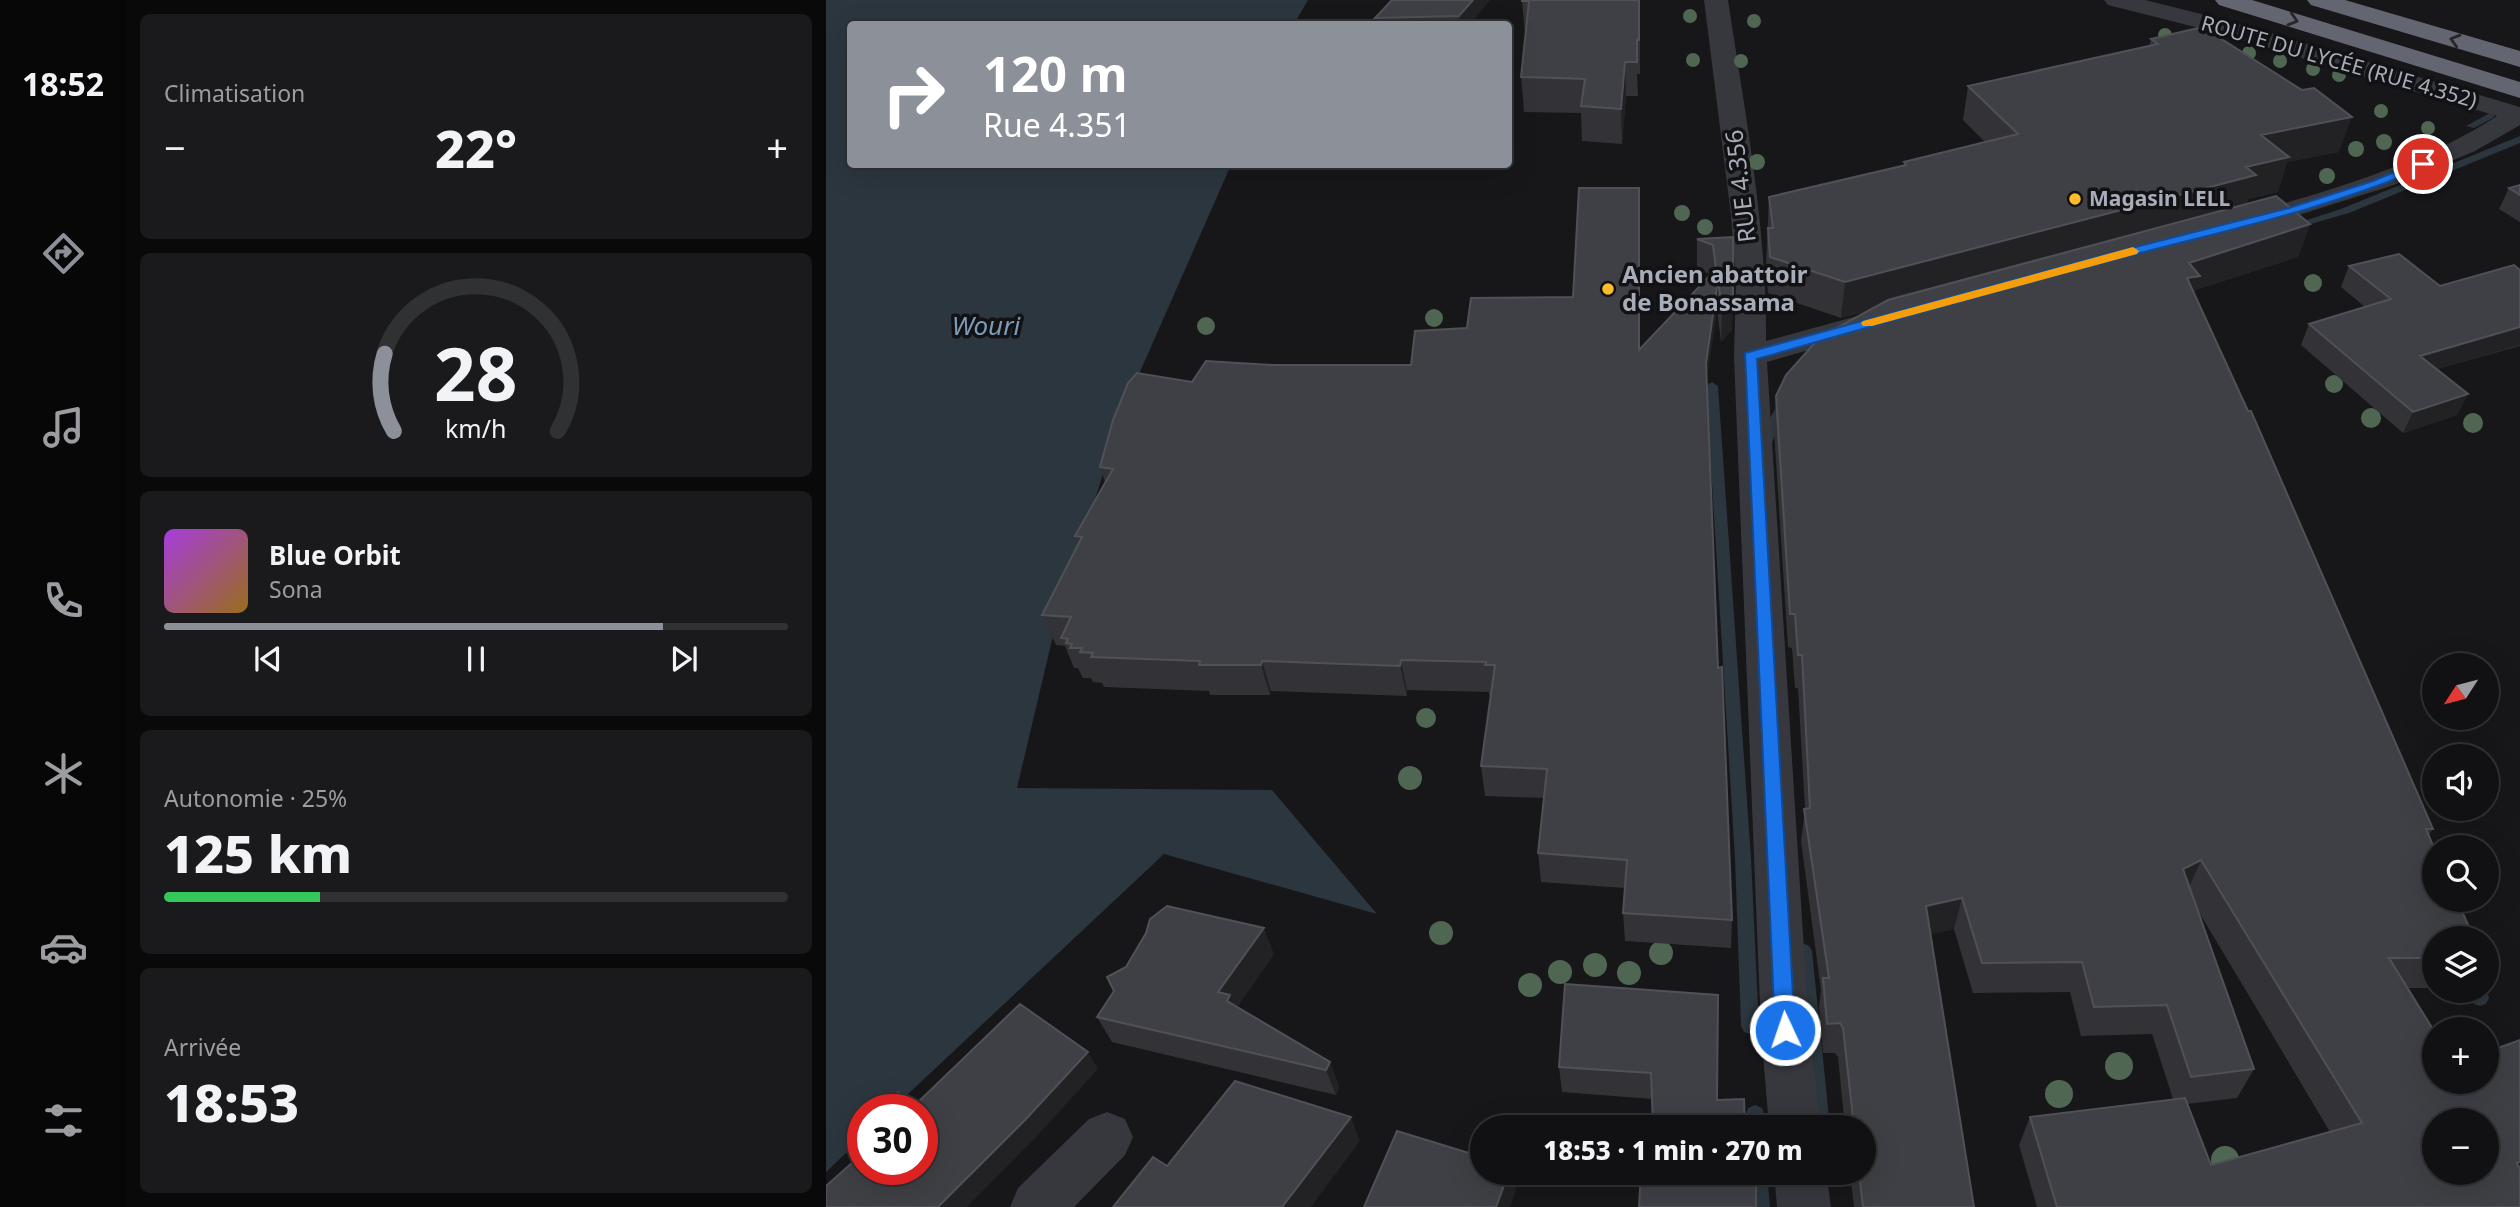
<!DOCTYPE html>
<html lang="fr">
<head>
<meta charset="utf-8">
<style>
	:root { --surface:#111113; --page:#1a1a1c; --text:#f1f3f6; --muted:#9c9da0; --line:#303133; --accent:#8c9099 }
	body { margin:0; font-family:"Noto Sans",sans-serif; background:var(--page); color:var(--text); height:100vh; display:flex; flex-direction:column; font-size:26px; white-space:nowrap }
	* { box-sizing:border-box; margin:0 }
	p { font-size:23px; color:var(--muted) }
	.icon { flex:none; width:38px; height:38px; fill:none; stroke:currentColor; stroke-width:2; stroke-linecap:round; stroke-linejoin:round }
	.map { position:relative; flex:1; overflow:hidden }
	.drawer { display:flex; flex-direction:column; gap:14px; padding:14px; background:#09090a; width:700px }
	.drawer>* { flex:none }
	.banner { position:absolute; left:21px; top:21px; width:665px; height:147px; border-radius:7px; box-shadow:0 7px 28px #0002,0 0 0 2px var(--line); background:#8c9099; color:#fff; overflow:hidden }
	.needle { width:46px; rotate:234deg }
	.fabs { position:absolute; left:1596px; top:653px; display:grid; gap:14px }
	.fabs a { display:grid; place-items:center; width:77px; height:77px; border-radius:50%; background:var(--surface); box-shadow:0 7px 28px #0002,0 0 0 2px var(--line); font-size:35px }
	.speed { position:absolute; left:21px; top:1094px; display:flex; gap:14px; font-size:35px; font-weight:700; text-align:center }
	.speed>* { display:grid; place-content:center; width:91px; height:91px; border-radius:50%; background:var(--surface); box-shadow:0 7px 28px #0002,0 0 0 2px var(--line); line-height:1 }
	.speed .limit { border:10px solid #d22; background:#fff; color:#111 }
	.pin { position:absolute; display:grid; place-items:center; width:60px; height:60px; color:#fff; margin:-30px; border:4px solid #fff; border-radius:50%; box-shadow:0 2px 7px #0007 }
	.me { position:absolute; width:77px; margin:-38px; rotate:357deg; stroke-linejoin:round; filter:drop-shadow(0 0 5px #0008) }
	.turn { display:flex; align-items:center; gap:24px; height:147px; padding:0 21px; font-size:32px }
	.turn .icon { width:91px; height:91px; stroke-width:2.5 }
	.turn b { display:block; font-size:49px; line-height:60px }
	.big { font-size:52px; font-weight:800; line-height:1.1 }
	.drawer .tile { flex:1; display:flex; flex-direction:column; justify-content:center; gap:10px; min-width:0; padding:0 24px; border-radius:10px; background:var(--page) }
	.drawer .dial { align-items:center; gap:0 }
	.dial svg { height:182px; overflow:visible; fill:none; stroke:var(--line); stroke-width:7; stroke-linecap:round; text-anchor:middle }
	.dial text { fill:var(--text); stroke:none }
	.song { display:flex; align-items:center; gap:21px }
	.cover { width:84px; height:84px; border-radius:10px; background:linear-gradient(135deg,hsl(280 70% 55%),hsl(40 70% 35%)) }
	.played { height:7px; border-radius:4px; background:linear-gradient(90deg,var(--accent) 80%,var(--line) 80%) }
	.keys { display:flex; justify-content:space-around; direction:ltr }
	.heat { display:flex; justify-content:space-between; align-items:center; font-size:38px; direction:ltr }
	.charge { height:10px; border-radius:5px; background:linear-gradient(90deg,#34c759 25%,var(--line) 0) }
	.trip { position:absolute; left:644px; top:1115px; width:406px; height:70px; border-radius:35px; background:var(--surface); box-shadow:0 7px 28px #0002,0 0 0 2px var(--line); font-weight:800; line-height:70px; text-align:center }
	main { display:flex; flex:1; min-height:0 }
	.tab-bar { display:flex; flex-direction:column; width:126px; justify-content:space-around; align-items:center; background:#070708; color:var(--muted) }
	.tab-bar .icon { width:49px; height:49px }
	.tab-bar .selected { color:var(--accent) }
	.tab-bar b { font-size:32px; color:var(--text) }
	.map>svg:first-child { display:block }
</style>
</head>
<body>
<main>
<nav class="tab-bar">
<b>18:52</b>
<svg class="icon selected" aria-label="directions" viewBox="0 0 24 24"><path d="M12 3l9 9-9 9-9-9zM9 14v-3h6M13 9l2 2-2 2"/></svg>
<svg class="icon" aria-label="music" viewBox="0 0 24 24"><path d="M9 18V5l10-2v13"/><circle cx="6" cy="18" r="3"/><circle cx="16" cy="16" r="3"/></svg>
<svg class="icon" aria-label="phone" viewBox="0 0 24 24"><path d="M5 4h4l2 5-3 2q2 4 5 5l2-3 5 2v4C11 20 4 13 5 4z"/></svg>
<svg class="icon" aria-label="climate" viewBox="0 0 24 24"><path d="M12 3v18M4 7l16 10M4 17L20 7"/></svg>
<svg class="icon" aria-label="car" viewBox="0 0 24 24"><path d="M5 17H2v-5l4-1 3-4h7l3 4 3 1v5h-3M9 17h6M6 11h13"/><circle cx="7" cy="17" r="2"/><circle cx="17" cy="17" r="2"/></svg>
<svg class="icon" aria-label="filters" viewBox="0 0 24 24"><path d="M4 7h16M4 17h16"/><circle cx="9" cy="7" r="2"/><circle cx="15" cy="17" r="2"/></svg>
</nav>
<section class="drawer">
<div class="tile"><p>Climatisation</p>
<div class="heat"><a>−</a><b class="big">22°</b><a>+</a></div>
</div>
<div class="tile dial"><svg viewBox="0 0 100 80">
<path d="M14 69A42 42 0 1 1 86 69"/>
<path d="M14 69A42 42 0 0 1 10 35" stroke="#8c9099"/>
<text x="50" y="56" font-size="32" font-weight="700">28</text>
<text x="50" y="72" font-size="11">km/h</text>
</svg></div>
<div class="tile">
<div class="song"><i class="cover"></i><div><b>Blue Orbit</b><p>Sona</p></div></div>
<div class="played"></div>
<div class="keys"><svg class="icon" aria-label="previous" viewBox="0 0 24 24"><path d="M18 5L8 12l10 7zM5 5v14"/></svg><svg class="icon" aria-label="pause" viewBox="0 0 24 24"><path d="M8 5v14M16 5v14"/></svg><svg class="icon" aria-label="next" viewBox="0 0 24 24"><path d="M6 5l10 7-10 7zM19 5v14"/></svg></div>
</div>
<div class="tile"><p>Autonomie · 25%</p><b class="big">125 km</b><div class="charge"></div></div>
<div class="tile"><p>Arrivée</p><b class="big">18:53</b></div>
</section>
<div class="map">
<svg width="1694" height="1207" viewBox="0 0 1694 1207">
	<rect width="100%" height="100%" fill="#171719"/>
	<path fill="#2b363e" d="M 0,0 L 482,0 L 468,24 L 24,24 L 24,164 L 405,165 L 295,415 L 226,640 L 191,788 L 446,790 L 551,914 L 338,854 L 66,1109 L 37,1110 L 37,1137 L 0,1172 Z"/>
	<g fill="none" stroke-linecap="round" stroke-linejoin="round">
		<path fill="#2b363e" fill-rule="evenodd" d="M 1664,113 L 1669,116 L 1667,118 L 1648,128 L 1640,126 Z
			M 1694,136 L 1694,143 L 1523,213 L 1464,230 L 1459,227 L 1515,209 Z
			M 886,382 L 892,386 L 925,858 L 933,1026 L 930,1032 L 924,1034 L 918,1032 L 915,1026 L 909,858 L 880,386 Z
			M 958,400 L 964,404 L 953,423 L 945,446 L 943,449 L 935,449 L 933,446 L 941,423 L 954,401 Z
			M 977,943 L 983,946 L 986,951 L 1004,1127 L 986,1127 L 968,951 L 971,946 Z
			M 1642,990 L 1660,990 L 1663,998 L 1660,1004 L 1654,1006 L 1648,1004 Z
			M 929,1105 L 936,1108 L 938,1114 L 938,1127 L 920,1127 L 920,1114 L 922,1108 Z
			M 922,1172 L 941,1172 L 944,1207 L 924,1207 Z"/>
		<path fill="#37383e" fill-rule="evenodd" d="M 878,0 L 902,0 C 919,114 941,226 940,341 L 1046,312 L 1057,315 L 1062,322 L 1057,329 L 941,362 L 983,1030 L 995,1127 L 943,1127 L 935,1030 L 908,356 L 910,285 L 905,215 Z
			M 1278,0 L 1319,0 L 1407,22 L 1694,107 L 1694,125 L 1649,151 L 1568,185 L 1425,230 L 1415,233 L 1405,230 L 1400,224 L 1405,218 C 1488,196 1599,164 1671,116 L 1389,32 L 1282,5 Z
			M 281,1112 L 299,1119 L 307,1137 L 299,1155 L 248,1207 L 184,1207 L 192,1188 L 263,1119 Z
			M 948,1172 L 1000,1172 L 1005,1207 L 951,1207 Z"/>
		<path fill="#636670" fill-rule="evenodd" d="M 1389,0 L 1426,0 L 1694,82 L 1694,98 L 1393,5 Z
			M 1481,0 L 1519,0 L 1694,51 L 1694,67 L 1485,5 Z"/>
	</g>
	<g fill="#4f6652">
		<circle cx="864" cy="16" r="7"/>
		<circle cx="928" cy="21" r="7"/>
		<circle cx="1339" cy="35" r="7"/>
		<circle cx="1423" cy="53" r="7"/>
		<circle cx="867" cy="60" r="7"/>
		<circle cx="915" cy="61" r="7"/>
		<circle cx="1454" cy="61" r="7"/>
		<circle cx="1487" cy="69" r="7"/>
		<circle cx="1513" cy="75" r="7"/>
		<circle cx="1555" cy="111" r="7"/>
		<circle cx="1602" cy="128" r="7"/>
		<circle cx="1558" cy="142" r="8"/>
		<circle cx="1530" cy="149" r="8"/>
		<circle cx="931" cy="162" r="8"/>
		<circle cx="1501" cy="176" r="8"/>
		<circle cx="856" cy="213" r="8"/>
		<circle cx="879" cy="227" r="8"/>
		<circle cx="1487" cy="283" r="9"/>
		<circle cx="608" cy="318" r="9"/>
		<circle cx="380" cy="326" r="9"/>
		<circle cx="1508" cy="384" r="9"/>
		<circle cx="1545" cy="418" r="10"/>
		<circle cx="1647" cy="423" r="10"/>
		<circle cx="600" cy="718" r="10"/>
		<circle cx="584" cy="778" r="12"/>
		<circle cx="615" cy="933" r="12"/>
		<circle cx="835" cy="953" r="12"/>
		<circle cx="769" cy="965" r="12"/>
		<circle cx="734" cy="972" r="12"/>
		<circle cx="803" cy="973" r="12"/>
		<circle cx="704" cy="985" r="12"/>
		<circle cx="1293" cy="1066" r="14"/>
		<circle cx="1233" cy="1094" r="14"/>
		<circle cx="1399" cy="1160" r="14"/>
	</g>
	<path fill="#333337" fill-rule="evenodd" d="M 566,0 L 664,0 L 644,24 L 550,24 L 549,18 Z
		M 814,0 L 814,74 L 811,74 L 812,96 L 800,96 L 796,144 L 756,141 L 755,113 L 698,112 L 695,77 L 700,34 L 699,34 L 696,1 Z
		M 1325,39 L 1513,152 L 1461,162 L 1452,192 L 1422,199 L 1421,204 L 1484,224 L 1472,257 L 1369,290 L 1368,294 L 1607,829 L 1603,835 L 1608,938 L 1608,988 L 1581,988 L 1694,1207 L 1211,1207 L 1193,1145 L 1204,1117 L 1347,1099 L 1326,1034 L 1255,1036 L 1244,992 L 1147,993 L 1128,929 L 1105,934 L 1148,1207 L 1028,1207 L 1024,1172 L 1038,1172 L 1038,1127 L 1019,1127 L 1012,1057 L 1009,1053 L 997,1053 L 993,1008 L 995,990 L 975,841 L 979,809 L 972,688 L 969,688 L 966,648 L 962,647 L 948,430 L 950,396 L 1042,311 L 1015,318 L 942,293 L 940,264 L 943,197 L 1078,166 L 1078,162 L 1159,142 L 1137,120 L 1142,86 L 1323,46 ZM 1371,909 L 1434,1014 L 1504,1132 L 1385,1165 L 1361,1104 L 1411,1098 L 1428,1069 Z
		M 1694,185 L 1694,222 L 1673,209 L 1683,188 Z
		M 813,188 L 814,350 L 885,274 L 871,269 L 871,239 L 907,237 L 906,330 L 895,342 L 891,309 L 880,383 L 892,668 L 906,920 L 905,948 L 799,941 L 797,913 L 799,888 L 715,882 L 712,853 L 718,798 L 659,796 L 655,766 L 665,695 L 663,695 L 663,692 L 581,690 L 581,696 L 445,691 L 444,695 L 384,695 L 383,691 L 278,687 L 276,683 L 267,682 L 265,678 L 257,678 L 252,668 L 248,668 L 239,646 L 230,645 L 216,615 L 252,544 L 249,536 L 279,482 L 274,467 L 366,382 L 447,365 L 585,365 L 641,328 L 747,297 Z
		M 1523,266 L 1614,286 L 1694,270 L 1694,346 L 1611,369 L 1642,394 L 1631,415 L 1577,433 L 1475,345 L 1483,324 L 1539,307 L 1515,287 Z
		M 448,954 L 411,1007 L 504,1062 L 513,1087 L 510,1095 L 286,1042 L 271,1017 L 288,991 Z
		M 739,984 L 891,1100 L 826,1099 L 736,1092 L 733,1067 Z"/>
	<path fill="#222225" d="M 647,0 L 664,0 L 644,24 L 634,24 L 633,16 Z
		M 799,62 L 800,96 L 796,144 L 795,109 Z
		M 1526,117 L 1513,152 L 1461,162 L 1452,192 L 1422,199 L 1418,211 L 1015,318 L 1019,282 L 1420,167 L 1435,135 Z
		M 1484,224 L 1472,257 L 1369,290 L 1364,309 L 1351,311 L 1363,263 Z
		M 892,279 L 891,309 L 879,393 L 880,363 Z
		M 907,300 L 906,330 L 895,342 L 896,312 Z
		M 1694,327 L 1694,345 L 1585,377 L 1594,356 Z
		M 1642,394 L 1631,415 L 1577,433 L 1587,412 Z
		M 575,660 L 581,690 L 581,696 L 574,666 Z
		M 436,661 L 445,691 L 444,695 L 435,665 Z
		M 1375,860 L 1361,892 L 1357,869 Z
		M 1136,898 L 1128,929 L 1093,937 L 1100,906 Z
		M 438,928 L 448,954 L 410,1008 L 415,1021 L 392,992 Z
		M 262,1052 L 272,1069 L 212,1135 L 141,1207 L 112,1207 Z
		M 504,1062 L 513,1087 L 510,1095 L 500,1070 Z
		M 525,1117 L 534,1141 L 485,1207 L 456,1207 Z
		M 683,1172 L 687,1172 L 690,1189 L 684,1207 L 670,1207 Z"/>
	<path fill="#3f4045" stroke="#505157" stroke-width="2" fill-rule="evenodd" d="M 566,0 L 647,0 L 633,16 L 549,18 Z
		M 696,0 L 813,0 L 813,40 L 811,40 L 811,62 L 799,62 L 795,109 L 755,106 L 759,79 L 695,77 L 703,1 L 696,1 Z
		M 1372,28 L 1381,30 L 1476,90 L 1488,88 L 1526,117 L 1435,135 L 1463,157 L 1420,167 L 1430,175 L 1019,282 L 944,257 L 942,228 L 947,228 L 943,197 L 1080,165 L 1078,162 L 1192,134 L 1142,86 L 1332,44 L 1325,39 Z
		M 1694,185 L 1694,195 L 1683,188 Z
		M 753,188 L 813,188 L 813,350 L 890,269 L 887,245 L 871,239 L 907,237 L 907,300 L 896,312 L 892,279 L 880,363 L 892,668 L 896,667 L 906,920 L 797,913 L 801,860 L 712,853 L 721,769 L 655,766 L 669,665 L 659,665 L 660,662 L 575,660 L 574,666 L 436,661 L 435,665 L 373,665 L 374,661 L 265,657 L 267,653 L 254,652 L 256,648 L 244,648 L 246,644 L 240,643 L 242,639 L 235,638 L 245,617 L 216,615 L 256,537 L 249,536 L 287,469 L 274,467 L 287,420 L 302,383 L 311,373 L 366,382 L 380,361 L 447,365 L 585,365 L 589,331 L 641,328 L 645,298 L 747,297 Z
		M 1450,196 L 1484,224 L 1363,263 L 1374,276 L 1361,278 L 1422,411 L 1425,411 L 1607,829 L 1600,829 L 1608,848 L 1608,900 L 1631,900 L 1648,938 L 1608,938 L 1608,958 L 1563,958 L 1608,1031 L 1608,1082 L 1661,1082 L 1661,1052 L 1694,1040 L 1694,1162 L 1691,1163 L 1694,1169 L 1694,1207 L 1231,1207 L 1204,1117 L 1359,1098 L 1385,1165 L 1536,1123 L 1375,860 L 1357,869 L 1428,1069 L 1365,1077 L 1341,1005 L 1268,1007 L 1256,962 L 1156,963 L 1136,898 L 1100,906 L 1148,1207 L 1037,1207 L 1033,1172 L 1038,1172 L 1038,1127 L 1028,1127 L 1017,1028 L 1014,1023 L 1001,1024 L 997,978 L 1003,978 L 978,809 L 984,808 L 976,655 L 972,655 L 969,614 L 964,614 L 950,396 L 960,375 L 994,337 L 1062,300 ZM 1608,1120 L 1661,1120 L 1661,1172 L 1608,1172 Z
		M 1573,254 L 1614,286 L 1688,265 L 1694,270 L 1694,327 L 1594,356 L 1642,394 L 1587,412 L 1483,324 L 1565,299 L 1523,266 Z
		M 341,906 L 438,928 L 392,992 L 404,995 L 401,1001 L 504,1062 L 500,1070 L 271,1017 L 288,991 L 281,977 L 300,967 L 320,933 L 324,919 Z
		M 739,984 L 892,995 L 891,1100 L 918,1099 L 919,1127 L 827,1127 L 825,1073 L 733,1067 Z
		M 194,1004 L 262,1052 L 200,1119 L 112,1207 L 0,1207 L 0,1186 L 37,1153 L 37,1169 L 96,1169 L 96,1110 L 52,1110 L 72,1092 L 88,1106 Z
		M 409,1081 L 525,1117 L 456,1207 L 287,1207 L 327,1157 L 341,1166 Z
		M 571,1131 L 656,1157 L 656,1172 L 683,1172 L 670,1207 L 538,1207 Z
		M 815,1172 L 925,1172 L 925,1174 L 930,1175 L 930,1207 L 813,1207 Z"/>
	<defs><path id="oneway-chevron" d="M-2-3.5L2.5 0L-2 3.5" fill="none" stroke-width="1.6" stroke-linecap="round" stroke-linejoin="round" transform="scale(1.75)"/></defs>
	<g stroke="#26272b">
		<use href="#oneway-chevron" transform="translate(1467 20) rotate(17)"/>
		<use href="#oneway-chevron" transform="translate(1629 40) rotate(-164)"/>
	</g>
	<path fill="#1a73e8" stroke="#114b97" stroke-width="2" d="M 1597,160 L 1602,164 L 1601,166 C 1498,211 1388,233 1280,262 C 1163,293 1047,326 931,359 L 969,1030 L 966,1036 L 959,1039 L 952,1036 L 949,1030 L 919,353 L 1270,257 L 1463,208 L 1547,181 Z"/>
	<path fill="#f59e0b" d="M 1307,247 L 1313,251 L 1311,254 L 1046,326 L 1037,326 L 1035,323 L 1037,321 Z"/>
	<g fill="#ffbb29" stroke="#121214" stroke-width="2.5">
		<circle cx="1249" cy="199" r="7"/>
		<circle cx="782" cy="289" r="7"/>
	</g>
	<g text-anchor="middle" stroke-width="7" stroke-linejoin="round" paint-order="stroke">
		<g font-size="21" fill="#a8adba" stroke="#121214">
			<text transform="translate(1513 62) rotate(16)" y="7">ROUTE DU LYCÉE (RUE 4.352)</text>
		</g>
		<g font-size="21" font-weight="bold" fill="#a8adba" stroke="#121214" text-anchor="start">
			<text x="1263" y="206">Magasin LELL</text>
		</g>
		<g font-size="24" fill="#a8adba" stroke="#121214">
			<text transform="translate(915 186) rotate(-97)" y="8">RUE 4.356</text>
		</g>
		<g font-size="24" font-weight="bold" fill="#a8adba" stroke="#121214" text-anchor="start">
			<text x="796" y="283">Ancien abattoir<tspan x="796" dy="28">de Bonassama</tspan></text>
		</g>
		<g font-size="26" font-style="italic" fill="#7c9bb8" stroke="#121214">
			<text x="160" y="335">Wouri</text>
		</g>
	</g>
</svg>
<div class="fabs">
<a><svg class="needle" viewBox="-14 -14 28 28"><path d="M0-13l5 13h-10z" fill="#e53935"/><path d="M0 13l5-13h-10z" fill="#9c9da0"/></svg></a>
<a><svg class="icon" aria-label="sound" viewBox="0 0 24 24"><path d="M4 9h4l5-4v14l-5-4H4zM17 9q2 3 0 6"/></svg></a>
<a><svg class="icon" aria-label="search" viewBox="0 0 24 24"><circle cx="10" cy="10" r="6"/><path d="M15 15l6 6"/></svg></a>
<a><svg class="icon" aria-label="layers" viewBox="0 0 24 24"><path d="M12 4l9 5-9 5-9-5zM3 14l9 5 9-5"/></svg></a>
<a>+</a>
<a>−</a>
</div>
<div class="speed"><div class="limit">30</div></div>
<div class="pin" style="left:1597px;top:164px;background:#d93025"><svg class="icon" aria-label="arrive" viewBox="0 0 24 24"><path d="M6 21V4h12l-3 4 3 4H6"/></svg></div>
<svg class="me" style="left:959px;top:1030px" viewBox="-20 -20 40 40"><circle r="17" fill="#1a73e8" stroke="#fff" stroke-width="3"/><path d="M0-11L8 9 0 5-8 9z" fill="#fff"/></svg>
<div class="trip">18:53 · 1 min · 270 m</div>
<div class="banner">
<div class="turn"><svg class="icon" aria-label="right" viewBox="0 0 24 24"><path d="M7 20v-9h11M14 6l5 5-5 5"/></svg><div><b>120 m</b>Rue 4.351</div></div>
</div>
</div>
</main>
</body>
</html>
